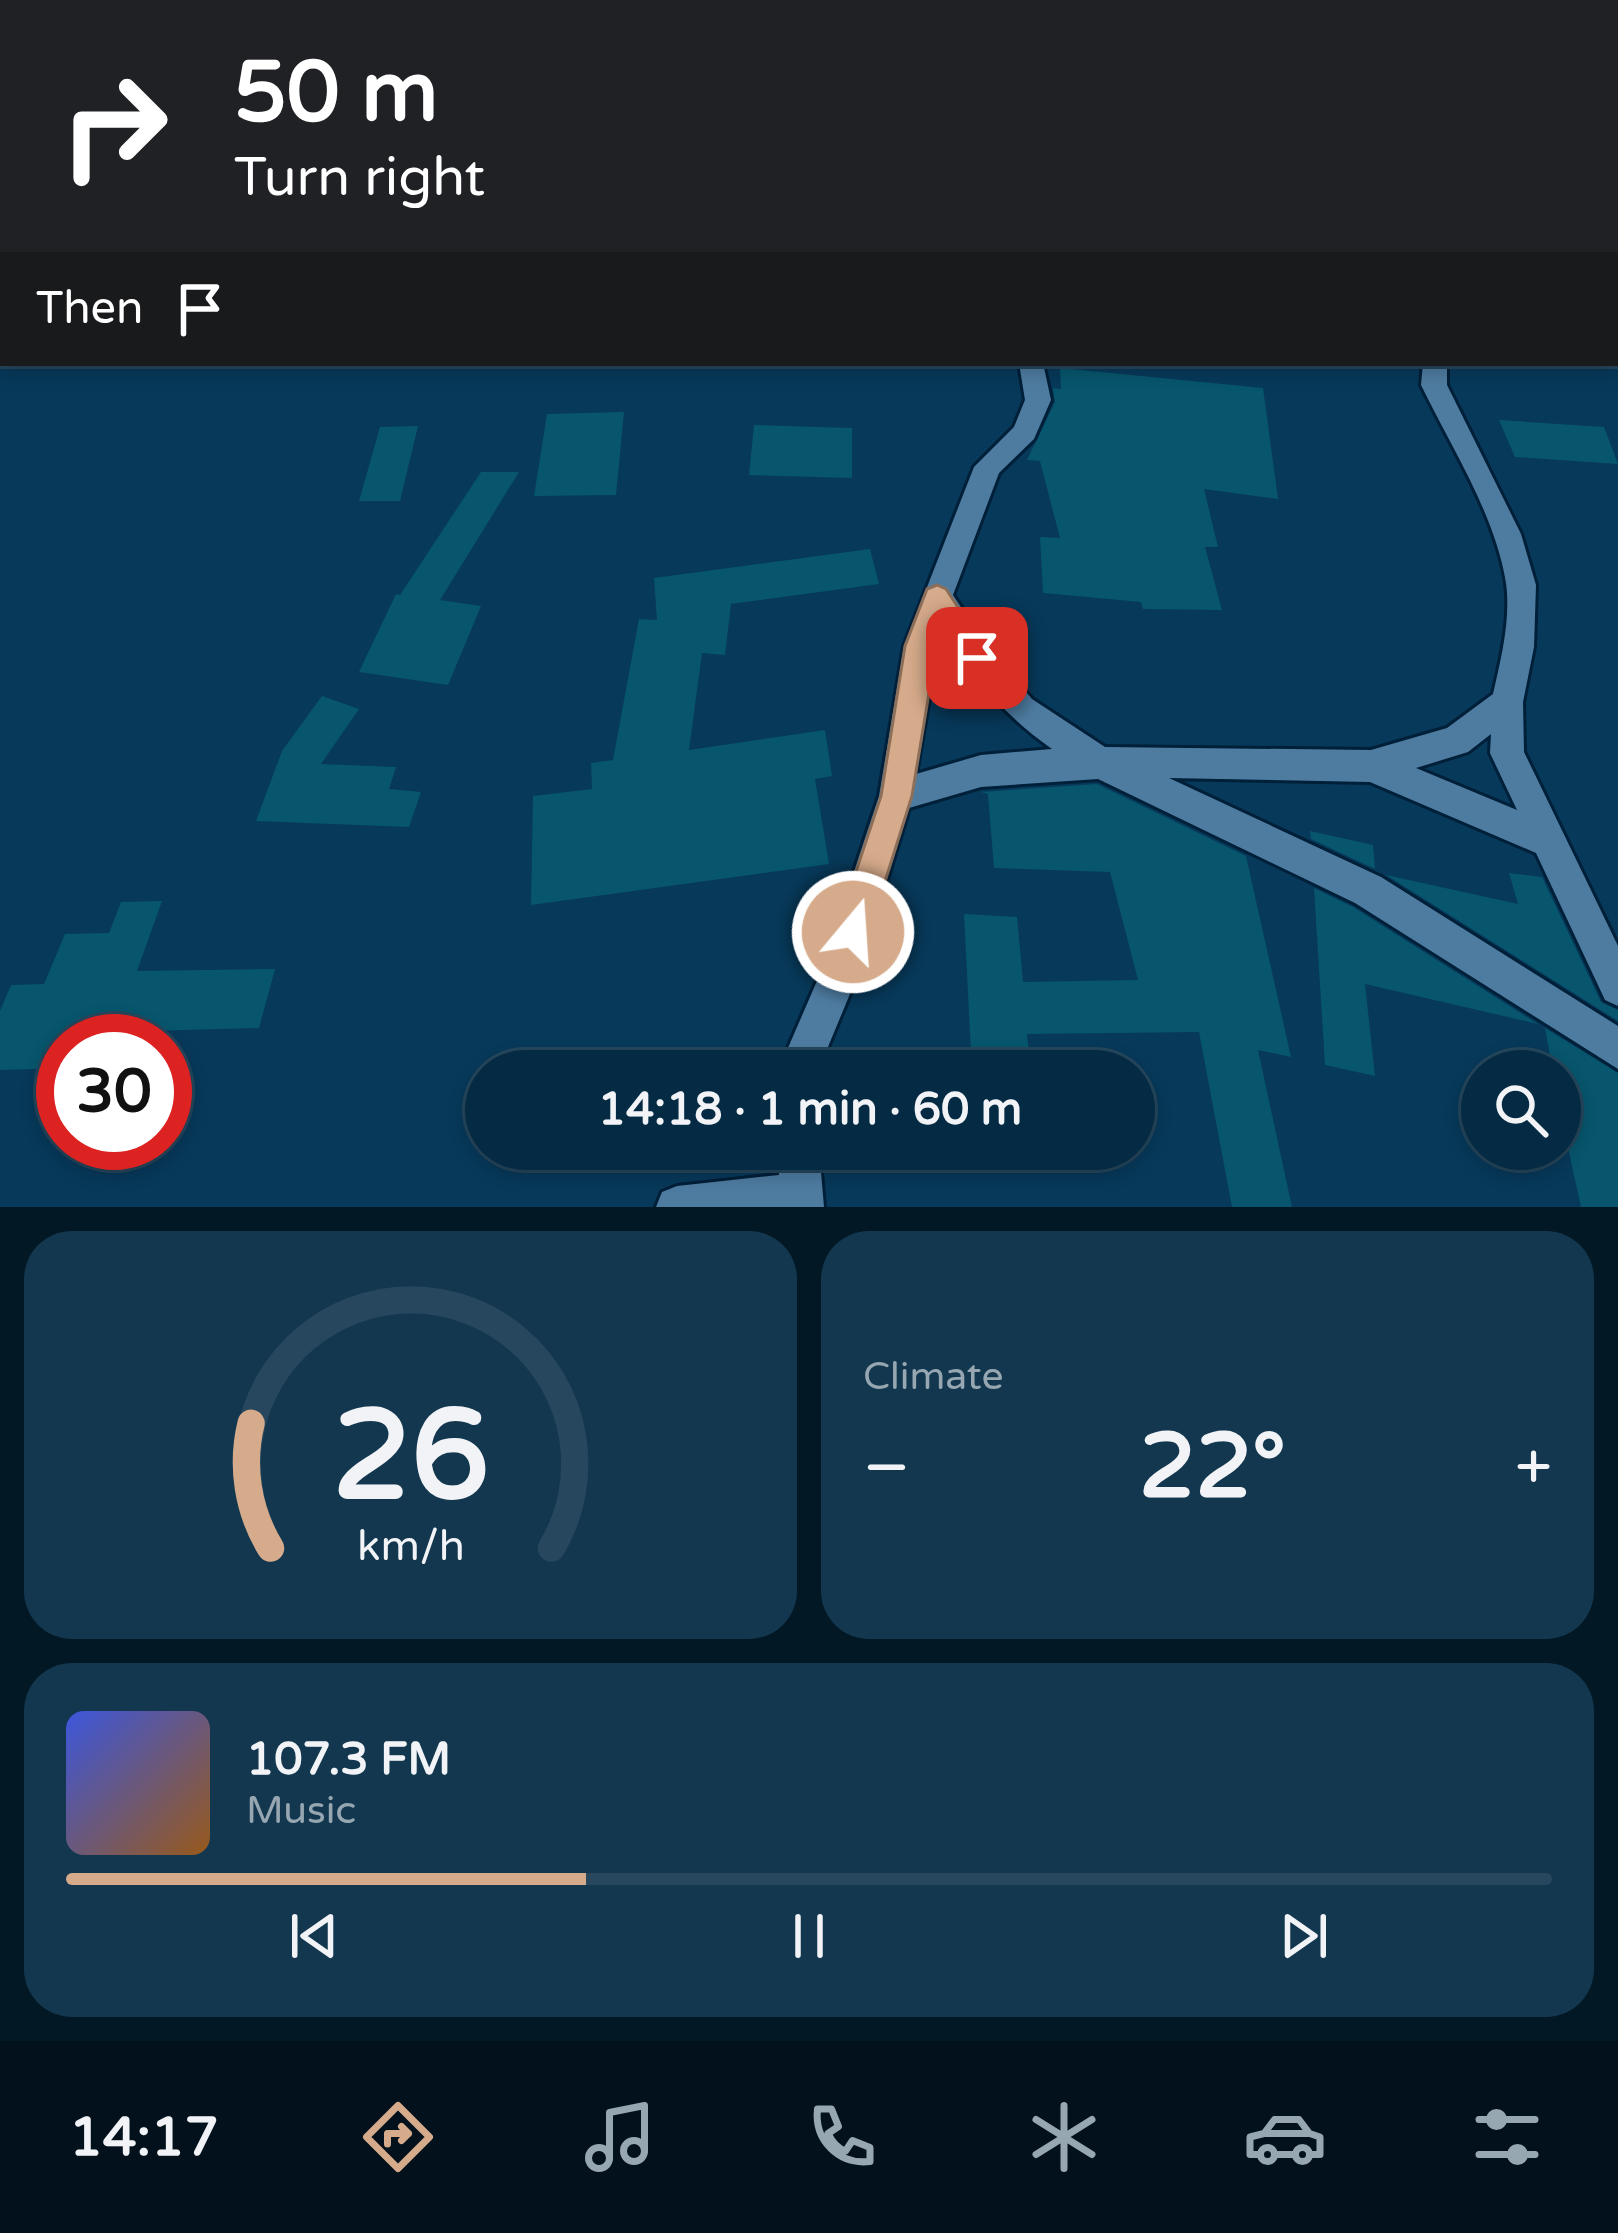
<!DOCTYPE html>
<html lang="en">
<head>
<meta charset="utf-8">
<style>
	:root { --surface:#052b44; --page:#13374f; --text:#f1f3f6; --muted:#97a7b2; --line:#26475d; --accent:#d6ab8b }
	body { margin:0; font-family:"Varela Round",sans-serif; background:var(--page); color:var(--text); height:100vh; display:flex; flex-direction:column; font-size:45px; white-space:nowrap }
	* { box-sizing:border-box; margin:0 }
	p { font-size:39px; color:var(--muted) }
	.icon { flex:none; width:66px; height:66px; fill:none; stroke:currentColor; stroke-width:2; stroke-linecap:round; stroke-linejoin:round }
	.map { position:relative; height:1207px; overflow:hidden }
	.sheet { display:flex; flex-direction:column; gap:24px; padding:24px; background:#031825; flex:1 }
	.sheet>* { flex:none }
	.hud { position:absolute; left:0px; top:0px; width:1620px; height:366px; box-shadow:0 6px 18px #0003,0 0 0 3px var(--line); background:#202124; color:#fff; overflow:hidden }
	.controls { position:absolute; left:1461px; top:1050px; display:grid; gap:24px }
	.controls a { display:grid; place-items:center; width:120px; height:120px; border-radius:50%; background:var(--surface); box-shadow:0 6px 18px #0003,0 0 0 3px var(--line); font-size:60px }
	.speed { position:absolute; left:36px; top:1014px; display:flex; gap:24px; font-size:60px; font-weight:700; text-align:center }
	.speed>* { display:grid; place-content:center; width:156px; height:156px; border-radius:50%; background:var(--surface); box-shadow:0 6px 18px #0003,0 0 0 3px var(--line); line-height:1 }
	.speed .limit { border:18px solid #d22; background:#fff; color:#111 }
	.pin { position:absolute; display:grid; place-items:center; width:102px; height:102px; color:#fff; margin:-51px; border-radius:24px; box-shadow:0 6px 18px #0006 }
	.me { position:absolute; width:132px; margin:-66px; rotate:18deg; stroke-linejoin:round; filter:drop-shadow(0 0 9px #0008) }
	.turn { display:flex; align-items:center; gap:42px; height:252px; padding:0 36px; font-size:54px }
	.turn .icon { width:156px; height:156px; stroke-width:2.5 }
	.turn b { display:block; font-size:84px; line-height:102px }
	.then { display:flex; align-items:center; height:114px; padding:0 36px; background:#0003; gap:24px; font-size:45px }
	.big { font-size:90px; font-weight:700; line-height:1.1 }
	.sheet .tile { flex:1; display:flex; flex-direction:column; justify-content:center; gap:18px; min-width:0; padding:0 42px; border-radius:48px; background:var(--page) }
	.sheet .dial { align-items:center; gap:0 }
	.dial svg { height:312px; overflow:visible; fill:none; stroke:var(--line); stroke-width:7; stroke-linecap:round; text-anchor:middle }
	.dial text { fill:var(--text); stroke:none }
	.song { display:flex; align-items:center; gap:36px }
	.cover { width:144px; height:144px; border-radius:18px; background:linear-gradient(135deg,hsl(230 70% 55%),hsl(30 70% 35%)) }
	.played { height:12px; border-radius:6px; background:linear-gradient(90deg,var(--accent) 35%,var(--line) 35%) }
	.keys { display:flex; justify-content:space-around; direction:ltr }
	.heat { display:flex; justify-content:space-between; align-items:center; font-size:66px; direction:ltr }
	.sheet .tiles { flex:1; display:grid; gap:24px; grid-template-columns:1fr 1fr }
	.tile:last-child { grid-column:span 2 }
	.trip { position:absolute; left:465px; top:1050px; width:690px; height:120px; border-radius:60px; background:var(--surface); box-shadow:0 6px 18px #0003,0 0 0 3px var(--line); font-weight:700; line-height:120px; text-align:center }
	.tab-bar { display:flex; height:192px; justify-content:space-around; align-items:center; background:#02111b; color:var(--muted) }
	.tab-bar .icon { width:84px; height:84px }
	.tab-bar .selected { color:var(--accent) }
	.tab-bar b { font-size:54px; color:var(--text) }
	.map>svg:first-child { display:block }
</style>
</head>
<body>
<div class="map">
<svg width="1618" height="1207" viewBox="0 0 1618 1207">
	<rect width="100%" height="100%" fill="#07395a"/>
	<path fill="#07566d" d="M 1060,368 L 1263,388 L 1278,499 L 1204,489 L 1218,547 L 1205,547 L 1222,610 L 1143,609 L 1141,602 L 1043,593 L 1040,537 L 1060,538 L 1040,461 L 1027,460 L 1055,402 L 1053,388 L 1061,389 Z
		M 624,412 L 616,495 L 534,496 L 547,414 Z
		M 1499,420 L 1604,427 L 1618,464 L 1515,457 Z
		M 754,425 L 852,428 L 852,478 L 749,475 Z
		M 418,426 L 400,501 L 359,501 L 380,427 Z
		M 481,472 L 519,472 L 440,600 L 481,606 L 448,685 L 359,672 L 396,594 L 400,595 Z
		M 870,549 L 879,584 L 731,604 L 725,655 L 702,653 L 689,750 L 825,730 L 832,776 L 815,779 L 829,864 L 531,905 L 533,796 L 592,789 L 591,763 L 613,760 L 639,619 L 657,620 L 654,578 Z
		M 322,696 L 359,709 L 321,764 L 396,767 L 389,789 L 421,792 L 409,827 L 256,821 L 282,751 Z
		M 1097,784 L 1246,856 L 1291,1057 L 1258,1050 L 1292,1207 L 1232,1207 L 1199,1032 L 1027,1034 L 1029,1054 L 971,1052 L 964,914 L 1017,917 L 1023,982 L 1138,980 L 1110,872 L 994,868 L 988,794 L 981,792 Z
		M 1310,831 L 1373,845 L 1375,869 L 1311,839 Z
		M 1509,873 L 1542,877 L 1601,1002 L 1618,1010 L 1618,1021 L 1386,875 L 1518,904 Z
		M 1314,888 L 1353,907 L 1538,1024 L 1365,984 L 1375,1076 L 1325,1065 Z
		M 162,901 L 137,971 L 275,969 L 259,1028 L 76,1033 L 73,1041 L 63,1041 L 63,1068 L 0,1070 L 0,1011 L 11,985 L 44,984 L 65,934 L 109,933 L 121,902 Z
		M 1545,1028 L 1618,1073 L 1618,1207 L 1581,1207 L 1560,1112 L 1560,1071 L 1553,1071 Z"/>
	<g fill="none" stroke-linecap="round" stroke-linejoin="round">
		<g stroke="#001f38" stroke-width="6">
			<path id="street" d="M 1022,0 L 1063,0 L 1065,3 L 1024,3 Z
				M 1617,73 L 1618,73 L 1618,85 L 1617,85 Z
				M 0,197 L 3,198 L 3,212 L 0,211 Z
				M 1019,363 L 1043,363 L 1051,400 L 1034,439 L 999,473 L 953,595 L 988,648 L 1032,699 L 1105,747 L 1371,750 L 1447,728 L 1493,694 C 1501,659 1511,619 1506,583 C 1495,514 1451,447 1421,385 L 1423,363 L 1447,363 L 1447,385 L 1521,534 L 1536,585 L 1534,647 L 1523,702 L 1524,752 L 1618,946 L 1618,1006 L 1605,1000 L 1536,853 L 1370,782 L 1169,778 L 1381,877 L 1618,1026 L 1618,1069 L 1355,903 L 1098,779 L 981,787 L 909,808 L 857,977 L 818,1071 L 778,1071 L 820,974 L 879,796 L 904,646 L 974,467 L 1014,427 L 1025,400 ZM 941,628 C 972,677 1004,715 1052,749 L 981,755 L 916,774 ZM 1491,734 L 1490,753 L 1517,810 L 1416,768 L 1468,752 Z
				M 777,1149 L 819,1149 L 824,1207 L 656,1207 L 662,1192 L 677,1186 L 779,1175 Z"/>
		</g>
		<g stroke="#001f38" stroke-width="6">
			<path id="secondary" d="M 1184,0 L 1228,0 L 1230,3 L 1186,3 Z
				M 1342,0 L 1386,0 L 1388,3 L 1344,3 Z
				M 1617,40 L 1618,40 L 1618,50 L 1617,50 Z"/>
		</g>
		<g stroke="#001f38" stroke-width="6">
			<path id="primary" d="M 331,0 L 351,0 L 329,3 Z
				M 365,0 L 385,0 L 363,3 Z
				M 3,251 L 3,266 L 0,267 L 0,252 Z
				M 3,289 L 3,306 L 0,307 L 0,290 Z"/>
		</g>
		<use href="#street" fill="#4e7ca1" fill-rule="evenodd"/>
		<use href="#secondary" fill="#4e7ca1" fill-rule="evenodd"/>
		<use href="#primary" fill="#46aaaf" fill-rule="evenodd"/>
	</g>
	<path fill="#d6ab8b" stroke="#8b6f5a" stroke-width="3" d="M 937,585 L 946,589 L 991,658 L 987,667 L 977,670 L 967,667 L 940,626 L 912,796 L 869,932 L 864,943 L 853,948 L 841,943 L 836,932 L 881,796 L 905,646 L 927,589 Z"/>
</svg>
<div class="controls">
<a><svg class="icon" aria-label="search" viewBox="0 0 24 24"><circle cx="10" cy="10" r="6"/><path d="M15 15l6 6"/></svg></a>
</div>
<div class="speed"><div class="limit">30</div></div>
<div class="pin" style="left:977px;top:658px;background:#d93025"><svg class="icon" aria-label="arrive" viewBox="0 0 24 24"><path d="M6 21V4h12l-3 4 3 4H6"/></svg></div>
<svg class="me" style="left:853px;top:932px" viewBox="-20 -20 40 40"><circle r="17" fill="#d6ab8b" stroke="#fff" stroke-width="3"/><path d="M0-11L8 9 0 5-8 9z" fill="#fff"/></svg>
<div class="trip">14:18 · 1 min · 60 m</div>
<div class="hud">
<div class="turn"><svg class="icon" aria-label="right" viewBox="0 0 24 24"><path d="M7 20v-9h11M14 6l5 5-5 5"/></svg><div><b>50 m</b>Turn right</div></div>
<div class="then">Then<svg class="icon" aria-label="arrive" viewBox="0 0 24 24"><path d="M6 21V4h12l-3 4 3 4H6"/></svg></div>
</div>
</div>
<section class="sheet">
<div class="tiles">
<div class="tile dial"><svg viewBox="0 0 100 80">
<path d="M14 69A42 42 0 1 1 86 69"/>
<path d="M14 69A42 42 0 0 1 9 37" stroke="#d6ab8b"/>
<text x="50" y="56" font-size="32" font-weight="700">26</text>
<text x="50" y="72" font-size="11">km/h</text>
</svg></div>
<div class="tile"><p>Climate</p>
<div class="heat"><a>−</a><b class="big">22°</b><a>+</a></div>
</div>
<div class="tile">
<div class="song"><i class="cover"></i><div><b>107.3 FM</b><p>Music</p></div></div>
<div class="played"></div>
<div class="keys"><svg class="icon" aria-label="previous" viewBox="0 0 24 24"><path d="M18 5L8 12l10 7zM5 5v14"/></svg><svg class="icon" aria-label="pause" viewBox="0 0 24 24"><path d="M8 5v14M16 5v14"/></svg><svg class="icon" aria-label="next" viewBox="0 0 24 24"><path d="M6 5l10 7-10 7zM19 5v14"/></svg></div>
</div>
</div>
</section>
<nav class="tab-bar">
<b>14:17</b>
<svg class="icon selected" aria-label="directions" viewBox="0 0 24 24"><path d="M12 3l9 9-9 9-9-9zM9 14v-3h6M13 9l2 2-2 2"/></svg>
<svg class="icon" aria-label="music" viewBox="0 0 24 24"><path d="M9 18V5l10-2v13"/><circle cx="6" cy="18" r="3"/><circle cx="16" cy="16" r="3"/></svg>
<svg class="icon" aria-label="phone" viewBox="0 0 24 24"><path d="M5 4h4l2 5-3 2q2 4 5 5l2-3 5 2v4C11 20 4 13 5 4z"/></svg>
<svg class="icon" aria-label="climate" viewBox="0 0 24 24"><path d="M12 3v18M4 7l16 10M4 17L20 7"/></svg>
<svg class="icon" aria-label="car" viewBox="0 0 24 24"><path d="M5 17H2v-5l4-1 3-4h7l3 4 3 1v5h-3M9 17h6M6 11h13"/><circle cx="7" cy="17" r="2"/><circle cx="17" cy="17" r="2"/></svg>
<svg class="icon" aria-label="filters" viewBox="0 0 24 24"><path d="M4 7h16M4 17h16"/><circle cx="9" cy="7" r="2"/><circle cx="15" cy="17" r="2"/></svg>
</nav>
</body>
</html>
